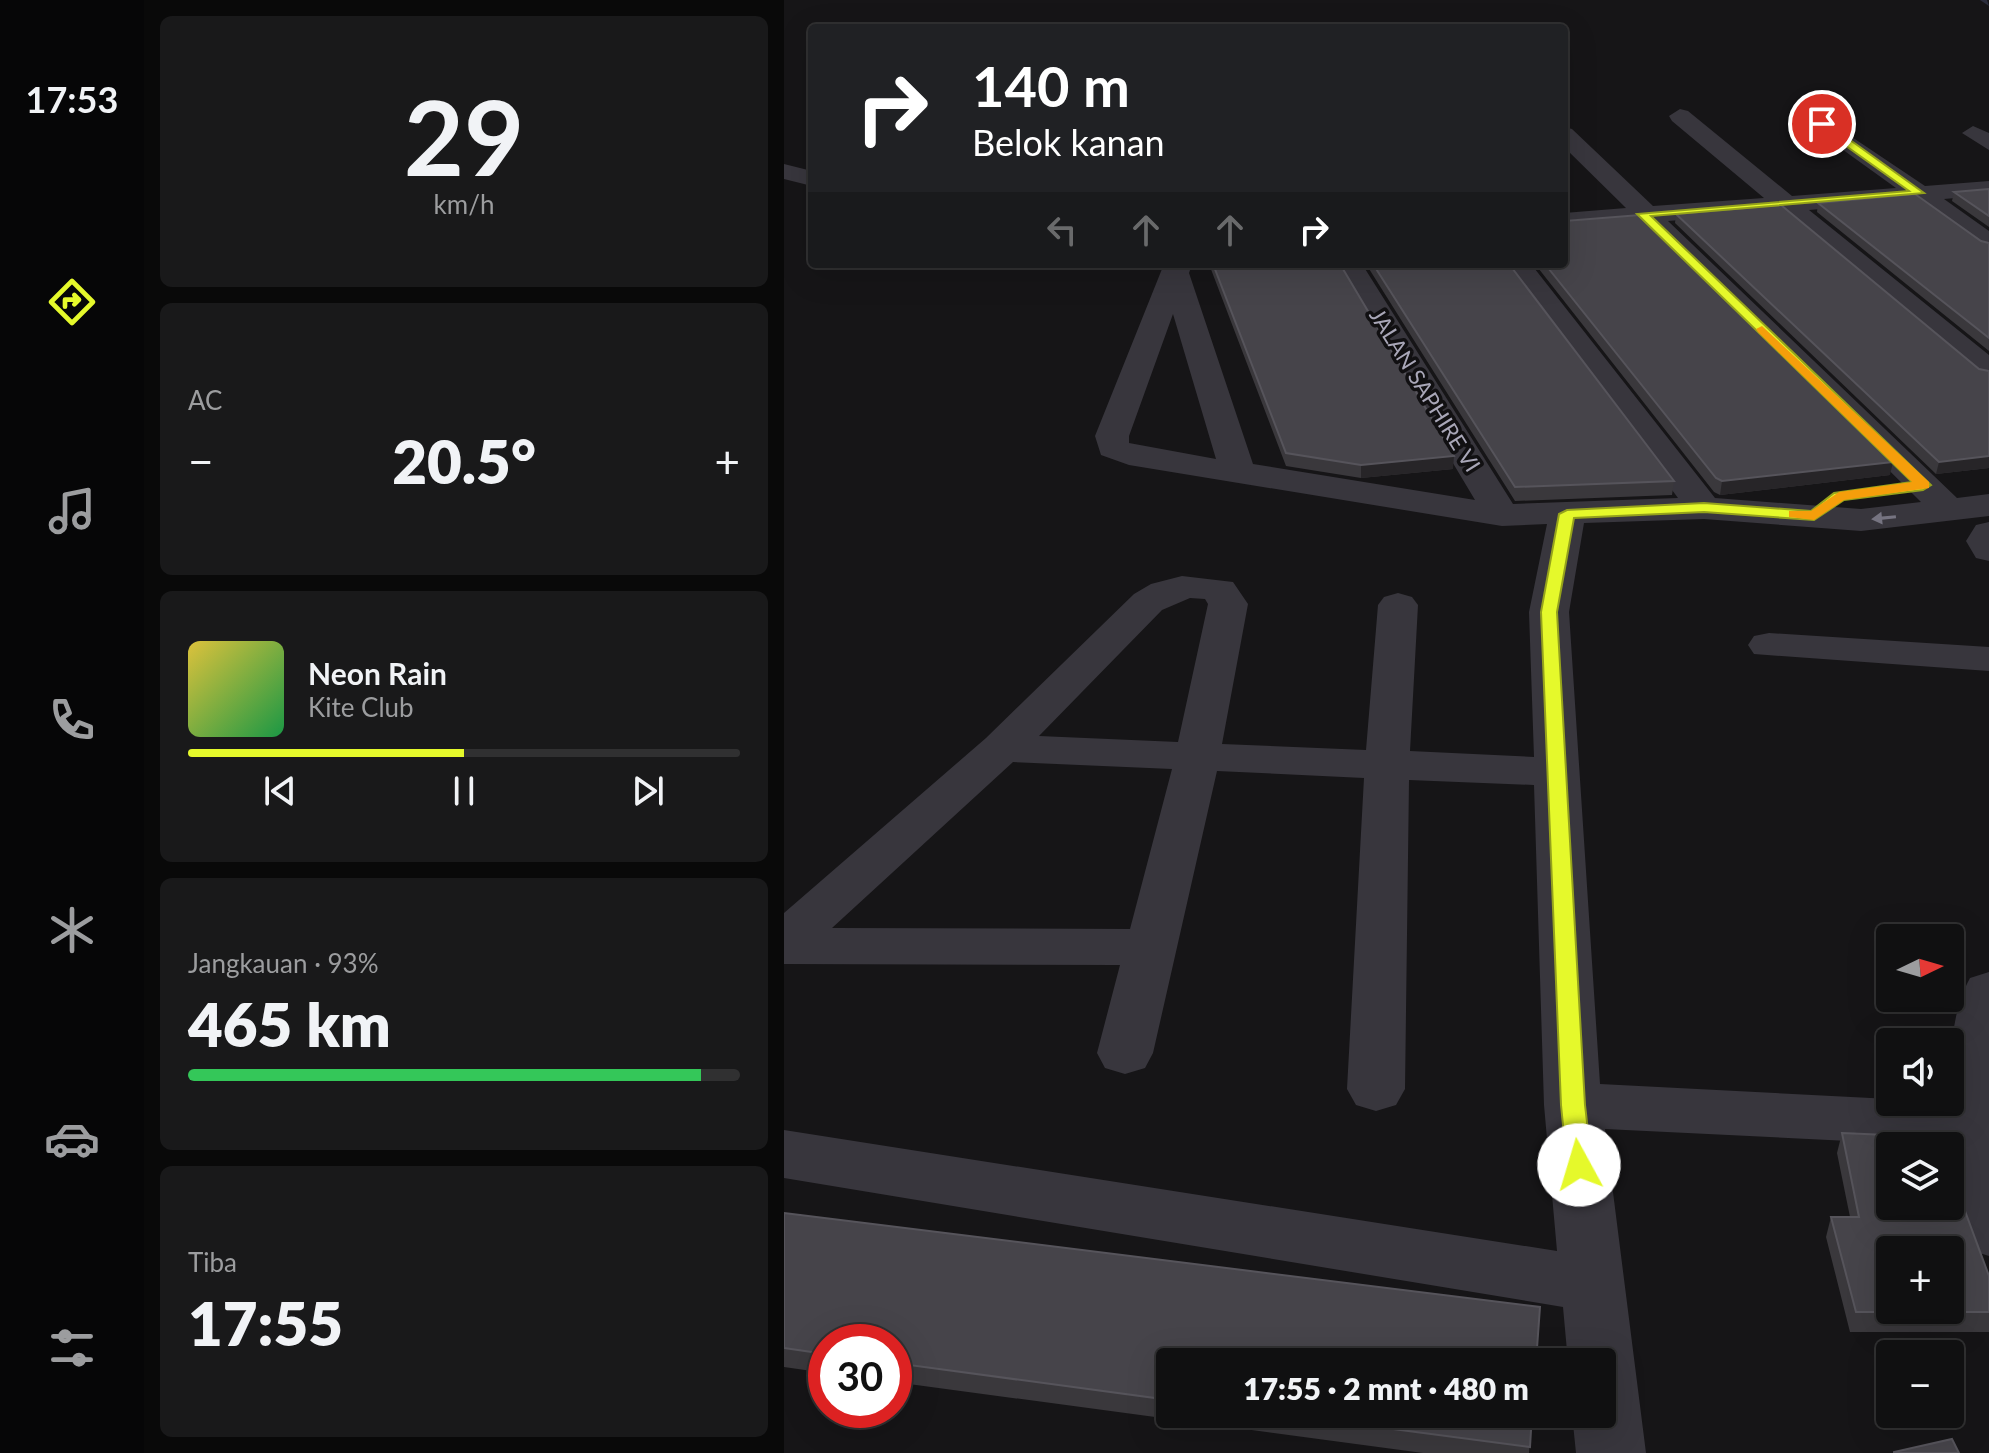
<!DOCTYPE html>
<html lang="id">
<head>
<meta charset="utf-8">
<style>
	:root { --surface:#101011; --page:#19191a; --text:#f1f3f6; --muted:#9c9d9f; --line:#303031; --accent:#e5f92b }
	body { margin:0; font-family:Lato,sans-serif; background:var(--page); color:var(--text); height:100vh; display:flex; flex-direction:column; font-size:30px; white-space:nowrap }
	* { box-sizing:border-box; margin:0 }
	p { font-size:26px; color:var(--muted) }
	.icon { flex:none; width:44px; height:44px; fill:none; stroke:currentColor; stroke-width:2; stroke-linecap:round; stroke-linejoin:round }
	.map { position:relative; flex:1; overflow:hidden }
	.panel { display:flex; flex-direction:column; gap:16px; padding:16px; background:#090909; width:640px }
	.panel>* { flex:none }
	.guide { position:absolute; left:24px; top:24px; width:760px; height:244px; border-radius:8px; box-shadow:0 8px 32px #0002,0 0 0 2px var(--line); background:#202124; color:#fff; overflow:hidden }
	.needle { width:52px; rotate:85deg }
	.fabs { position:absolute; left:1092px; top:924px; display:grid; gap:16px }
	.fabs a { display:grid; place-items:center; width:88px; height:88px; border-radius:8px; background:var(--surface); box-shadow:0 8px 32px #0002,0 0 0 2px var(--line); font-size:40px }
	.speed { position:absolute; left:24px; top:1324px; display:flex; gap:16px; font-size:40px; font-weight:700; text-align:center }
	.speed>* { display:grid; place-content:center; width:104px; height:104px; border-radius:50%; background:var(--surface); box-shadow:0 8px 32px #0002,0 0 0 2px var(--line); line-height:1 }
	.speed .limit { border:12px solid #d22; background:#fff; color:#111 }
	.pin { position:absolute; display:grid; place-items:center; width:68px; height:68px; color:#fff; margin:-34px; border:4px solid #fff; border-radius:50%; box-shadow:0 2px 8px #0007 }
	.me { position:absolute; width:88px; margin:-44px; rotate:354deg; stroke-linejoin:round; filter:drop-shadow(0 0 6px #0008) }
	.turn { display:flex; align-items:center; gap:28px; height:168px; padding:0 32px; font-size:36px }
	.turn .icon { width:104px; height:104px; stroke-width:2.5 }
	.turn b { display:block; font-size:56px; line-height:68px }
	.lanes { display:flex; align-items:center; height:76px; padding:0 32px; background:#0003; justify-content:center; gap:40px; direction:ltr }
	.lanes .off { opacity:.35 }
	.big { font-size:60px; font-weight:800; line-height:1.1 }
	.panel .tile { flex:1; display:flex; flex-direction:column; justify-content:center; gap:12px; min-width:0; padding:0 28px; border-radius:12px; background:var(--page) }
	.panel .dial { align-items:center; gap:0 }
	.dial b { font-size:104px; line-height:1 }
	.song { display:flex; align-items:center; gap:24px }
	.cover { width:96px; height:96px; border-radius:12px; background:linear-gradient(135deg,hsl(50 70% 55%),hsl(140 70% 35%)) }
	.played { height:8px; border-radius:4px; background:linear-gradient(90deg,var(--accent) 50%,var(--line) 50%) }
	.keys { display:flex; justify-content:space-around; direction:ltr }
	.heat { display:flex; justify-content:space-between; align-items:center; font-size:44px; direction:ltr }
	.charge { height:12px; border-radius:6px; background:linear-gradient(90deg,#34c759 93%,var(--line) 0) }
	.trip { position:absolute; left:372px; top:1348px; width:460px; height:80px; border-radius:8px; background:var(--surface); box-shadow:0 8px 32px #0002,0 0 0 2px var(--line); font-weight:800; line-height:80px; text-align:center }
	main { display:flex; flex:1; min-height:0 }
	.dock { display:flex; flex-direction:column; width:144px; justify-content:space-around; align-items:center; background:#060607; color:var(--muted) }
	.dock .icon { width:56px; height:56px }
	.dock .current { color:var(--accent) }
	.dock b { font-size:36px; color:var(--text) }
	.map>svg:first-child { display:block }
</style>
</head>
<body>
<main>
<nav class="dock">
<b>17:53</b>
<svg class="icon current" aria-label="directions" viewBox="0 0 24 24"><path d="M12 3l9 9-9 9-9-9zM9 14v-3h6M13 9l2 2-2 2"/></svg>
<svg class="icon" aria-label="music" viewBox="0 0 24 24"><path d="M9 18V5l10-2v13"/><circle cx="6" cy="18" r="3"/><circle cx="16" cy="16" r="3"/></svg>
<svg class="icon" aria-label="phone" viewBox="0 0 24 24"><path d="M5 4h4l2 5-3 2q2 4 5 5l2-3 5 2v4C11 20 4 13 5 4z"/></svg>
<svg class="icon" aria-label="climate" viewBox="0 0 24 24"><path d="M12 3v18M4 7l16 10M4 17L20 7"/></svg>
<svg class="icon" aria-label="car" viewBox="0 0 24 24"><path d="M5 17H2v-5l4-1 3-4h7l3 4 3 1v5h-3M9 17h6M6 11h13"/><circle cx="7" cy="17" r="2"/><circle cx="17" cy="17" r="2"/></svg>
<svg class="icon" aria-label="filters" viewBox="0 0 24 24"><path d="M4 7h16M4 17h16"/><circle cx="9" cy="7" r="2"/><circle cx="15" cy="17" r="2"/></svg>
</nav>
<section class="panel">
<div class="tile dial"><b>29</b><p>km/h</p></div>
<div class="tile"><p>AC</p>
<div class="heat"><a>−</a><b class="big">20.5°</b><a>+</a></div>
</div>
<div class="tile">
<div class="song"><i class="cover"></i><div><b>Neon Rain</b><p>Kite Club</p></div></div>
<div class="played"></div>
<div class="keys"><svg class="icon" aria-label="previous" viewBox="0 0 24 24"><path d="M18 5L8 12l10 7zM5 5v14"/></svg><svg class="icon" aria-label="pause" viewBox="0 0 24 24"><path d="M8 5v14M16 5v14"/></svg><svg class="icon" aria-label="next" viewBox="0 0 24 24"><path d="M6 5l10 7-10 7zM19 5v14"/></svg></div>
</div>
<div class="tile"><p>Jangkauan · 93%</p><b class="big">465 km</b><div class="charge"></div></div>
<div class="tile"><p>Tiba</p><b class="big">17:55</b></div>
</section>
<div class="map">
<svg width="1205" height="1453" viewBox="0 0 1205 1453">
	<rect width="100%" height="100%" fill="#161517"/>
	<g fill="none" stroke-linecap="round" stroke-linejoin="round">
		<path fill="#2b2d3c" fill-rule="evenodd" d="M 1196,0 L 1203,0 L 1205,6 Z"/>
		<path fill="#38363d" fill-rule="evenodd" d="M 896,109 L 904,111 L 1008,196 L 1112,188 L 1030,129 L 1027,124 L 1038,117 L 1141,186 L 1205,181 L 1205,195 L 1160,199 L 1205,231 L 1205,251 L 1196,249 L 1130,201 L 1025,210 L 1205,355 L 1205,380 L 1194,378 L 997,212 L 884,221 L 1173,498 L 1205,494 L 1205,516 L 1077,531 L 920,519 L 800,523 L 785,612 L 816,1084 L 1106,1099 L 1106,1102 L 1166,1102 C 1166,1061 1166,1014 1186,978 L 1205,972 L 1205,1256 L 1183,1249 C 1167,1215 1166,1183 1166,1146 L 821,1129 L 862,1453 L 792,1453 L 788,1414 L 818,1414 L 818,1362 L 784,1362 L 779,1307 L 0,1178 L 0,1130 L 773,1251 L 760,1105 L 750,785 L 625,780 L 621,1089 L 612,1105 L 592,1111 L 572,1105 L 563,1089 L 580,778 L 433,771 L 369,1053 L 361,1068 L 341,1074 L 321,1068 L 313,1053 L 336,965 L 0,964 L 0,913 L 202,738 L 350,594 L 367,584 L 398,576 L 449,582 L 464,604 L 438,744 L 582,750 L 594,605 L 600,597 L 614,593 L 628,597 L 634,605 L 626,751 L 750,757 L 745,612 L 763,524 L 718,526 L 345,465 L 317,455 L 311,436 L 380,264 L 408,264 L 405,273 L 469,464 L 691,500 L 550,264 L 578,264 L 729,504 L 894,498 L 719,264 L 747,264 L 931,498 L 1077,509 L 1137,502 L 856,223 L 780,229 L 780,213 L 842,208 L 780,147 L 780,127 L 788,129 L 869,206 L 980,198 L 888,121 L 885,116 ZM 389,314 L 432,459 L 345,443 L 345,436 ZM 406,598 L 421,599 L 424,604 L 394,742 L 255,736 L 378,610 ZM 229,762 L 388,769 L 346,929 L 48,928 Z
			M 1189,126 L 1205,133 L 1205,150 L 1178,133 Z
			M 0,164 L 28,171 L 28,186 L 0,179 Z
			M 1205,522 L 1205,561 L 1192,558 L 1182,541 L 1192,525 Z
			M 985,633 L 1205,647 L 1205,671 L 970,654 L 964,645 L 970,636 Z"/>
	</g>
	<path fill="#3a383c" d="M 1205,189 L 1205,227 L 1168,201 L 1170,192 Z
		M 1034,203 L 1205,243 L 1205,351 L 1033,212 Z
		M 892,214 L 1195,369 L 1205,371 L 1205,468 L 1152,474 L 891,223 Z
		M 781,221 L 1106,475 L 936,495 L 930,492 L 751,264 L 780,264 Z
		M 425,264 L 556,264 L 669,469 L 577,478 L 502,466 Z
		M 582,264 L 725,264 L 890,481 L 888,495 L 731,501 Z
		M 1058,1133 L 1174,1192 L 1205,1276 L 1205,1332 L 1066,1332 L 1042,1237 L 1047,1217 L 1066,1217 L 1053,1153 Z
		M 0,1213 L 386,1362 L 386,1414 L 748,1414 L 745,1453 L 639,1453 L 110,1382 L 110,1342 L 42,1342 L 42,1373 L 0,1367 Z"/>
	<path fill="#272528" d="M 670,456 L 669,469 L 577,478 L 577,465 Z
		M 1205,456 L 1205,468 L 1152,474 L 1155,462 Z
		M 1109,462 L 1106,475 L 936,495 L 938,481 Z"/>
	<path fill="#46444a" stroke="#56545b" stroke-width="2" fill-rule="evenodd" d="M 1205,189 L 1205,216 L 1170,192 Z
		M 1131,194 L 1197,241 L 1205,243 L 1205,338 L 1034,203 Z
		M 997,205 L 1195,369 L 1205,371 L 1205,456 L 1155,462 L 892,214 Z
		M 856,215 L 1109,462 L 938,481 L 932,478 L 761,264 L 780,264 L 780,218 L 781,221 Z
		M 429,264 L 556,264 L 670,456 L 577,465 L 502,453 Z
		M 589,264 L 725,264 L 890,481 L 731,487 Z
		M 1058,1133 L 1170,1138 L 1174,1192 L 1205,1276 L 1205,1312 L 1072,1312 L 1047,1217 L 1075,1217 ZM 1106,1146 L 1166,1146 L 1166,1206 L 1106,1206 ZM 1106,1250 L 1166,1250 L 1166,1310 L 1106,1310 Z
		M 0,1213 L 756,1307 L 752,1362 L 386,1362 L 386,1400 L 110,1363 L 110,1342 L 42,1342 L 42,1354 L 0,1348 Z
		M 495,1414 L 748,1414 L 746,1447 Z
		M 1168,1439 L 1175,1453 L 1110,1453 L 1110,1452 Z"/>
	<defs><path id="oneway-solid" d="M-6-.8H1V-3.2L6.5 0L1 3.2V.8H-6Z" transform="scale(2)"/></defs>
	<use fill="#767481" href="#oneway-solid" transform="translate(1100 518) rotate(174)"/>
	<path fill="#e5f92b" stroke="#95a21c" stroke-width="2" d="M 1034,122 L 1041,122 L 1140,193 L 867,216 L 1147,485 L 1139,490 L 1060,500 L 1030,520 L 920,512 L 790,518 L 773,612 L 801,1105 L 808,1165 L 804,1172 L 795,1175 L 787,1172 L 783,1165 L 777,1105 L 757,612 L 775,514 L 783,510 L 920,503 L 1027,511 L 1050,493 L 1128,482 L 853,214 L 1125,191 L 1034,126 Z"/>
	<path fill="#f59e0b" d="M 978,326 L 1145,482 L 1145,488 L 1060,500 L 1030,520 L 1005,517 L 1005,511 L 1027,511 L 1055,492 L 1128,482 L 974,332 L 972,329 Z"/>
	<g text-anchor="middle" stroke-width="7" stroke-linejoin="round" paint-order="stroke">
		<g font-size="22" fill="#a9a7b8" stroke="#111012">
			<text transform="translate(641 390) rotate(58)" y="8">JALAN SAPHIRE VI</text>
		</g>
	</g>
</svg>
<div class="fabs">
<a><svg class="needle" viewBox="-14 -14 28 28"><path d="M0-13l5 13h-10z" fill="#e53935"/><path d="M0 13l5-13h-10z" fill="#9c9d9f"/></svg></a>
<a><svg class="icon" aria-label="sound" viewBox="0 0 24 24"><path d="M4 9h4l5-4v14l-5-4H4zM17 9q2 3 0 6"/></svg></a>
<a><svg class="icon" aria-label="layers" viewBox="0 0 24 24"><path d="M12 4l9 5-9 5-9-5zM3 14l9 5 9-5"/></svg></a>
<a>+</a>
<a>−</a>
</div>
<div class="speed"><div class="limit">30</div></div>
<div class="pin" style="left:1038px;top:124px;background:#d93025"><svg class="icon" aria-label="arrive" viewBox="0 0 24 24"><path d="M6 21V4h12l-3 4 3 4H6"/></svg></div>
<svg class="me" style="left:795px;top:1165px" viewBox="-20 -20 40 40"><circle r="19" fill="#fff"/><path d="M0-13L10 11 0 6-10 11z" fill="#e5f92b"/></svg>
<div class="trip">17:55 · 2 mnt · 480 m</div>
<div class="guide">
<div class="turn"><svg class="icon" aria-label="right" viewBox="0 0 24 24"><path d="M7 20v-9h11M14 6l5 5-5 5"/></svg><div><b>140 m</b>Belok kanan</div></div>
<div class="lanes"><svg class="icon off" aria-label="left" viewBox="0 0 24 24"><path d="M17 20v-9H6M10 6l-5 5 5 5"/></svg><svg class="icon off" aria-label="ahead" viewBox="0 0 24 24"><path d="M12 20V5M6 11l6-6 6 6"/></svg><svg class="icon off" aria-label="ahead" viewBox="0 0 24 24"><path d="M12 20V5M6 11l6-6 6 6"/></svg><svg class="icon" aria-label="right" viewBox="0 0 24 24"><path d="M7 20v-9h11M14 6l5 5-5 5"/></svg></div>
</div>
</div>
</main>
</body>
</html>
